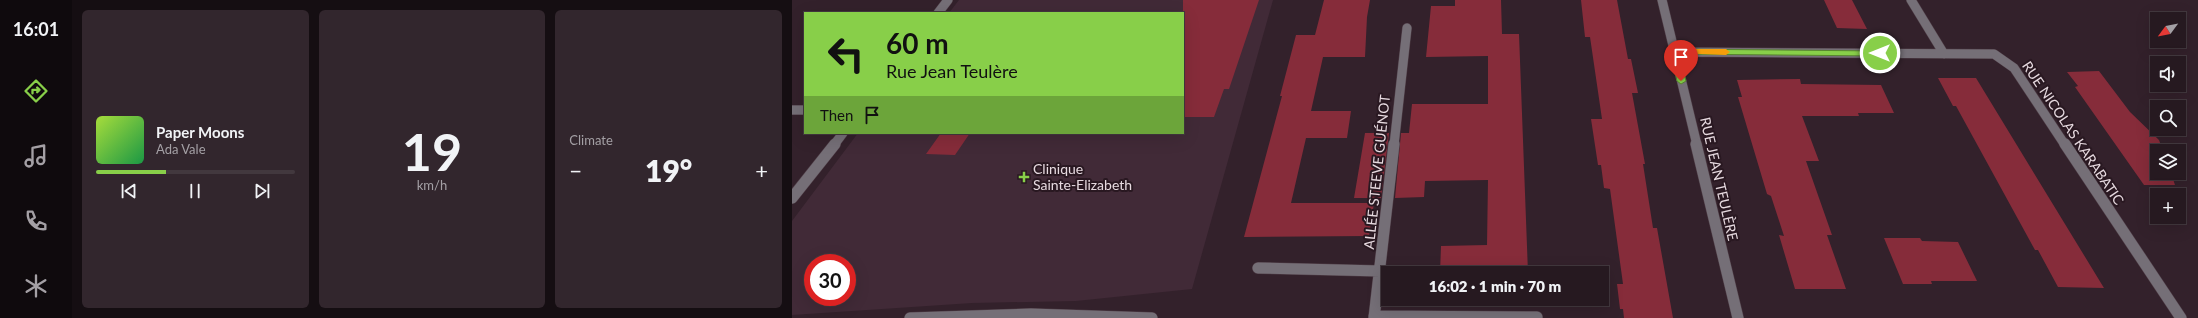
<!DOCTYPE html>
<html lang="en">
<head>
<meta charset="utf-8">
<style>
	:root { --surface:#261920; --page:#32262d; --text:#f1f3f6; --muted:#a4a0a5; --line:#42383e; --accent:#88cf49 }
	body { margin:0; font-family:Lato,sans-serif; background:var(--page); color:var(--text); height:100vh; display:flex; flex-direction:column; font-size:15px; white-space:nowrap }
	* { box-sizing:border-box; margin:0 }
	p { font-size:13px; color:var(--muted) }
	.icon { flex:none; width:22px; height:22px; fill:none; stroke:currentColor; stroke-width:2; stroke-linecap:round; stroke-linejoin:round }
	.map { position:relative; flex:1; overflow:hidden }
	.panel { display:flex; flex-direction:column; gap:10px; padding:10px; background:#150e12; width:720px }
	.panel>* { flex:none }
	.hud { position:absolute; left:12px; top:12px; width:380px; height:122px; border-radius:0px; box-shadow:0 4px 16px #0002,0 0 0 1px var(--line); background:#88cf49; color:#111; overflow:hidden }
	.needle { width:26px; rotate:238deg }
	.tools { position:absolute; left:1358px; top:12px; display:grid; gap:8px }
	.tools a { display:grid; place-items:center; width:36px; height:36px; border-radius:0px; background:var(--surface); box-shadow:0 4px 16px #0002,0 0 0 1px var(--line); font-size:20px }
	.speed { position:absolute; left:12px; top:254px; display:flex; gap:8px; font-size:20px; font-weight:700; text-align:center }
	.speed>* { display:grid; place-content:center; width:52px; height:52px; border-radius:50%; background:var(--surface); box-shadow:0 4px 16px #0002,0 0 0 1px var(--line); line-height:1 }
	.speed .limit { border:6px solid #d22; background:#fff; color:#111 }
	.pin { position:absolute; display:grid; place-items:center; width:34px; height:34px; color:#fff; margin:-41px -17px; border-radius:50% 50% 50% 0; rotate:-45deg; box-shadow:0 0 4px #0007 }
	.pin .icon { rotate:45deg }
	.me { position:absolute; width:44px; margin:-22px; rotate:270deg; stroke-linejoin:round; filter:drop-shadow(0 0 3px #0008) }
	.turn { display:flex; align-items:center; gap:14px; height:84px; padding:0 16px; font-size:18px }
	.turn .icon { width:52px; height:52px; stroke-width:2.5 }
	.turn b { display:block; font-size:28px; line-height:34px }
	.then { display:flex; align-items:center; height:38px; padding:0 16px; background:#0003; gap:8px; font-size:15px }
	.big { font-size:30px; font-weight:800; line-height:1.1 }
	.panel .tile { flex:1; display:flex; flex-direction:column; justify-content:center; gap:6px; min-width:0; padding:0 14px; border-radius:6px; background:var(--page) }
	.panel .dial { align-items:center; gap:0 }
	.dial b { font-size:52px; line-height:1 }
	.song { display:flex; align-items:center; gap:12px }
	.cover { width:48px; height:48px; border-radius:6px; background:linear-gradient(135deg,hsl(80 70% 55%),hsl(140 70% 35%)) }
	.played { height:4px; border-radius:2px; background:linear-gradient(90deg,var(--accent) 35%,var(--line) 35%) }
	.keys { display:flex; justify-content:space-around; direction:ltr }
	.heat { display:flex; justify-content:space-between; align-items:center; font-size:22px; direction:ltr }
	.panel .tiles { flex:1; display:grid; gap:10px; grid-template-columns:repeat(3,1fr) }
	.trip { position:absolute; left:589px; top:266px; width:228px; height:40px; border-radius:0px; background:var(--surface); box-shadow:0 4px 16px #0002,0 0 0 1px var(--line); font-weight:800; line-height:40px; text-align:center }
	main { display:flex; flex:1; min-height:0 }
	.dock { display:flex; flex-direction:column; width:72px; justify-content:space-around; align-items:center; background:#0f0a0d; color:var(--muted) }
	.dock .icon { width:28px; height:28px }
	.dock .current { color:var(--accent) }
	.dock b { font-size:18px; color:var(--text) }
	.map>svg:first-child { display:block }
</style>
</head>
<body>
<main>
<nav class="dock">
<b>16:01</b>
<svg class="icon current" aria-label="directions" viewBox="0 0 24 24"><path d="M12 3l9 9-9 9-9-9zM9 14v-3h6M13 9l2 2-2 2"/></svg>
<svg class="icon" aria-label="music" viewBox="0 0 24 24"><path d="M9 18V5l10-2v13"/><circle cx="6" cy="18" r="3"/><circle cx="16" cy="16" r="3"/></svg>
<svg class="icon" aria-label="phone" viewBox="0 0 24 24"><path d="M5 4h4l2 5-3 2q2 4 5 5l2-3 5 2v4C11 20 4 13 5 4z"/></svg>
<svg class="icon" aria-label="climate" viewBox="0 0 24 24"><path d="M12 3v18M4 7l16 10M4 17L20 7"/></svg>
</nav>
<section class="panel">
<div class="tiles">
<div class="tile">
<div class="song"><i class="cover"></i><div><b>Paper Moons</b><p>Ada Vale</p></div></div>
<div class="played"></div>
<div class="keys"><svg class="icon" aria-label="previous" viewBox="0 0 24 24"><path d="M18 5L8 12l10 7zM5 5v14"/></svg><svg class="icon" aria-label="pause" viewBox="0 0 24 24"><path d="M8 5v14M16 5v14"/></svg><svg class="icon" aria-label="next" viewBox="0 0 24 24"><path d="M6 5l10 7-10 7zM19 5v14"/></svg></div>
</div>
<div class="tile dial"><b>19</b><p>km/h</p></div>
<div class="tile"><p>Climate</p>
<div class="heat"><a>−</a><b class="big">19°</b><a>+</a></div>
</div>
</div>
</section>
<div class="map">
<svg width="1406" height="318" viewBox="0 0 1406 318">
	<rect width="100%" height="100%" fill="#33212b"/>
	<path fill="#412a37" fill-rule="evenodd" d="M 167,0 L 481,0 L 400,289 L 284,301 L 180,303 L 0,315 L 0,221 L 66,133 L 391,133 L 391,13 L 157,13 ZM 21,263 L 55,263 L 55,297 L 21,297 Z"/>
	<path fill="#862c3a" d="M 391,0 L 467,0 L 437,89 L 432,89 L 422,117 L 391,117 Z
		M 532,0 L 578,0 L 575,17 L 573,57 L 531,57 L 519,111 L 559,111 L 555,138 L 514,138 L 499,203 L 582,203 L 577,236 L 452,237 L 490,96 L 488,96 L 504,35 L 523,35 Z
		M 663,0 L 709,0 L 710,34 L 727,34 L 736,273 L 648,273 L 649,246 L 695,245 L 696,180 L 633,181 L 632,197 L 603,198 L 609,133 L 617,133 L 620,104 L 696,104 L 696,56 L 634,57 L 639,6 L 663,6 Z
		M 789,0 L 825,0 L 836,59 L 839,59 L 846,93 L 840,93 L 853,164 L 851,164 L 861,228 L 865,228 L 881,318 L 832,318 L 831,309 L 828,309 L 825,284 L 831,284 L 818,189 L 812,188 L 809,165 L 806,165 L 799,119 L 810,119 L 798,37 L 793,37 Z
		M 1032,0 L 1060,0 L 1075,29 L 1045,28 Z
		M 1307,71 L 1338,112 L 1367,140 L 1371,151 L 1365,151 L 1365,173 L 1379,173 L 1383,185 L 1352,185 L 1283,87 L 1286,86 L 1275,72 Z
		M 1146,78 L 1184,78 L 1312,288 L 1266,287 L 1246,250 L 1243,250 L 1164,106 L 1161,106 Z
		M 1008,79 L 1009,84 L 1089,85 L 1102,113 L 1066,113 L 1067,116 L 1010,116 L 1027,161 L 1014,161 L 1040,235 L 1035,235 L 1054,289 L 1003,289 L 987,235 L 992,236 L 979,196 L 975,194 L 946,97 L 950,97 L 945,80 Z
		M 149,133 L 178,133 L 163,155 L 134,154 Z
		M 573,133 L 597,133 L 589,198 L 562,198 Z
		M 1092,238 L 1128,238 L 1130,241 L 1166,242 L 1185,281 L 1139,281 L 1140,284 L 1111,284 Z"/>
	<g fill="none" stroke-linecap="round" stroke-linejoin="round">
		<g stroke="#503f48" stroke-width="10">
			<path id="minor-far1" d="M 870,0 L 905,145
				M 1119,0 L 1152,54
				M 146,13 L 156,0
				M 882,52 L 1202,54 L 1222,68 L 1273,145
				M 0,110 L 13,110
				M 42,145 L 51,133
				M 602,145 L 615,28"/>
		</g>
		<g stroke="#503f48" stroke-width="12">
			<path id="minor" d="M 904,144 L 946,318
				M 1273,144 L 1389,318
				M 0,198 L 43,144
				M 466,268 L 588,271
				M 582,316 L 745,317
				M 118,318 L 239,314 L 360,318
				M 582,318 L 602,144"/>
		</g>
		<use href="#minor-far1" stroke="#756f77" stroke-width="9"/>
		<use href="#minor" stroke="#756f77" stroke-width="11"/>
	</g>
	<path fill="#88cf49" stroke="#58872f" d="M 882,49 L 1088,51 L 1092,53 L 1088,56 L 887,54 L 894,81 L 889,84 L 885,81 L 878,52 Z"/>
	<path fill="#f59e0b" d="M 887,49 L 934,49 L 938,52 L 934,55 L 884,53 L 883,52 Z"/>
	<path fill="#88cf49" stroke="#291821" stroke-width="1.5" d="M230 171h4v4h4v4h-4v4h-4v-4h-4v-4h4z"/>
	<g text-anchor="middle" stroke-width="4" stroke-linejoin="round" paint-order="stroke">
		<g font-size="14" fill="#e7dae0" stroke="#291821">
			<text transform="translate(1281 133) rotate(56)" y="5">RUE NICOLAS KARABATIC</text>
			<text transform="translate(585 172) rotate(-84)" y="5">ALLÉE STEEVE GUÉNOT</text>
			<text transform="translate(927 179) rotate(77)" y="5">RUE JEAN TEULÈRE</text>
		</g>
		<g font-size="14" fill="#e7dae0" stroke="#291821" text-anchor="start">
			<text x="241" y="174">Clinique<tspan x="241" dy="16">Sainte-Elizabeth</tspan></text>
		</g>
	</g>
</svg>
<div class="tools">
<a><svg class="needle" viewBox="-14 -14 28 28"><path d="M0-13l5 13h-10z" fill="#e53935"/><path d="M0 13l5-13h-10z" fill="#a4a0a5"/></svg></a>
<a><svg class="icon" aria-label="sound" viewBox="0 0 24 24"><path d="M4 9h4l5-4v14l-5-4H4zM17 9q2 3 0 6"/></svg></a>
<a><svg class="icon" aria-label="search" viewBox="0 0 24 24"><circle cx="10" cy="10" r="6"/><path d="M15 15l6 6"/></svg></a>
<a><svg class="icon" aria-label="layers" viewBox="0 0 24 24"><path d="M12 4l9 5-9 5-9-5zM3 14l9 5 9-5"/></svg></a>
<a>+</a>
</div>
<div class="speed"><div class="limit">30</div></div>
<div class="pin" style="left:889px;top:81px;background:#d93025"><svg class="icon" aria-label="arrive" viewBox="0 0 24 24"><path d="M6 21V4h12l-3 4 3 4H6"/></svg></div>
<svg class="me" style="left:1088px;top:53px" viewBox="-20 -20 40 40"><circle r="17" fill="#88cf49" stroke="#fff" stroke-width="3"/><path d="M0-11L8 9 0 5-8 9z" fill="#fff"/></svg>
<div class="trip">16:02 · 1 min · 70 m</div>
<div class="hud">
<div class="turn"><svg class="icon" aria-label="left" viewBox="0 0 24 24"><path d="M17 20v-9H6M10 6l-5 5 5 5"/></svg><div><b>60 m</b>Rue Jean Teulère</div></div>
<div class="then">Then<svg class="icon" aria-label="arrive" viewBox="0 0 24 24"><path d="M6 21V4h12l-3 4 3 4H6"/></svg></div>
</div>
</div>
</main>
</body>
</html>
